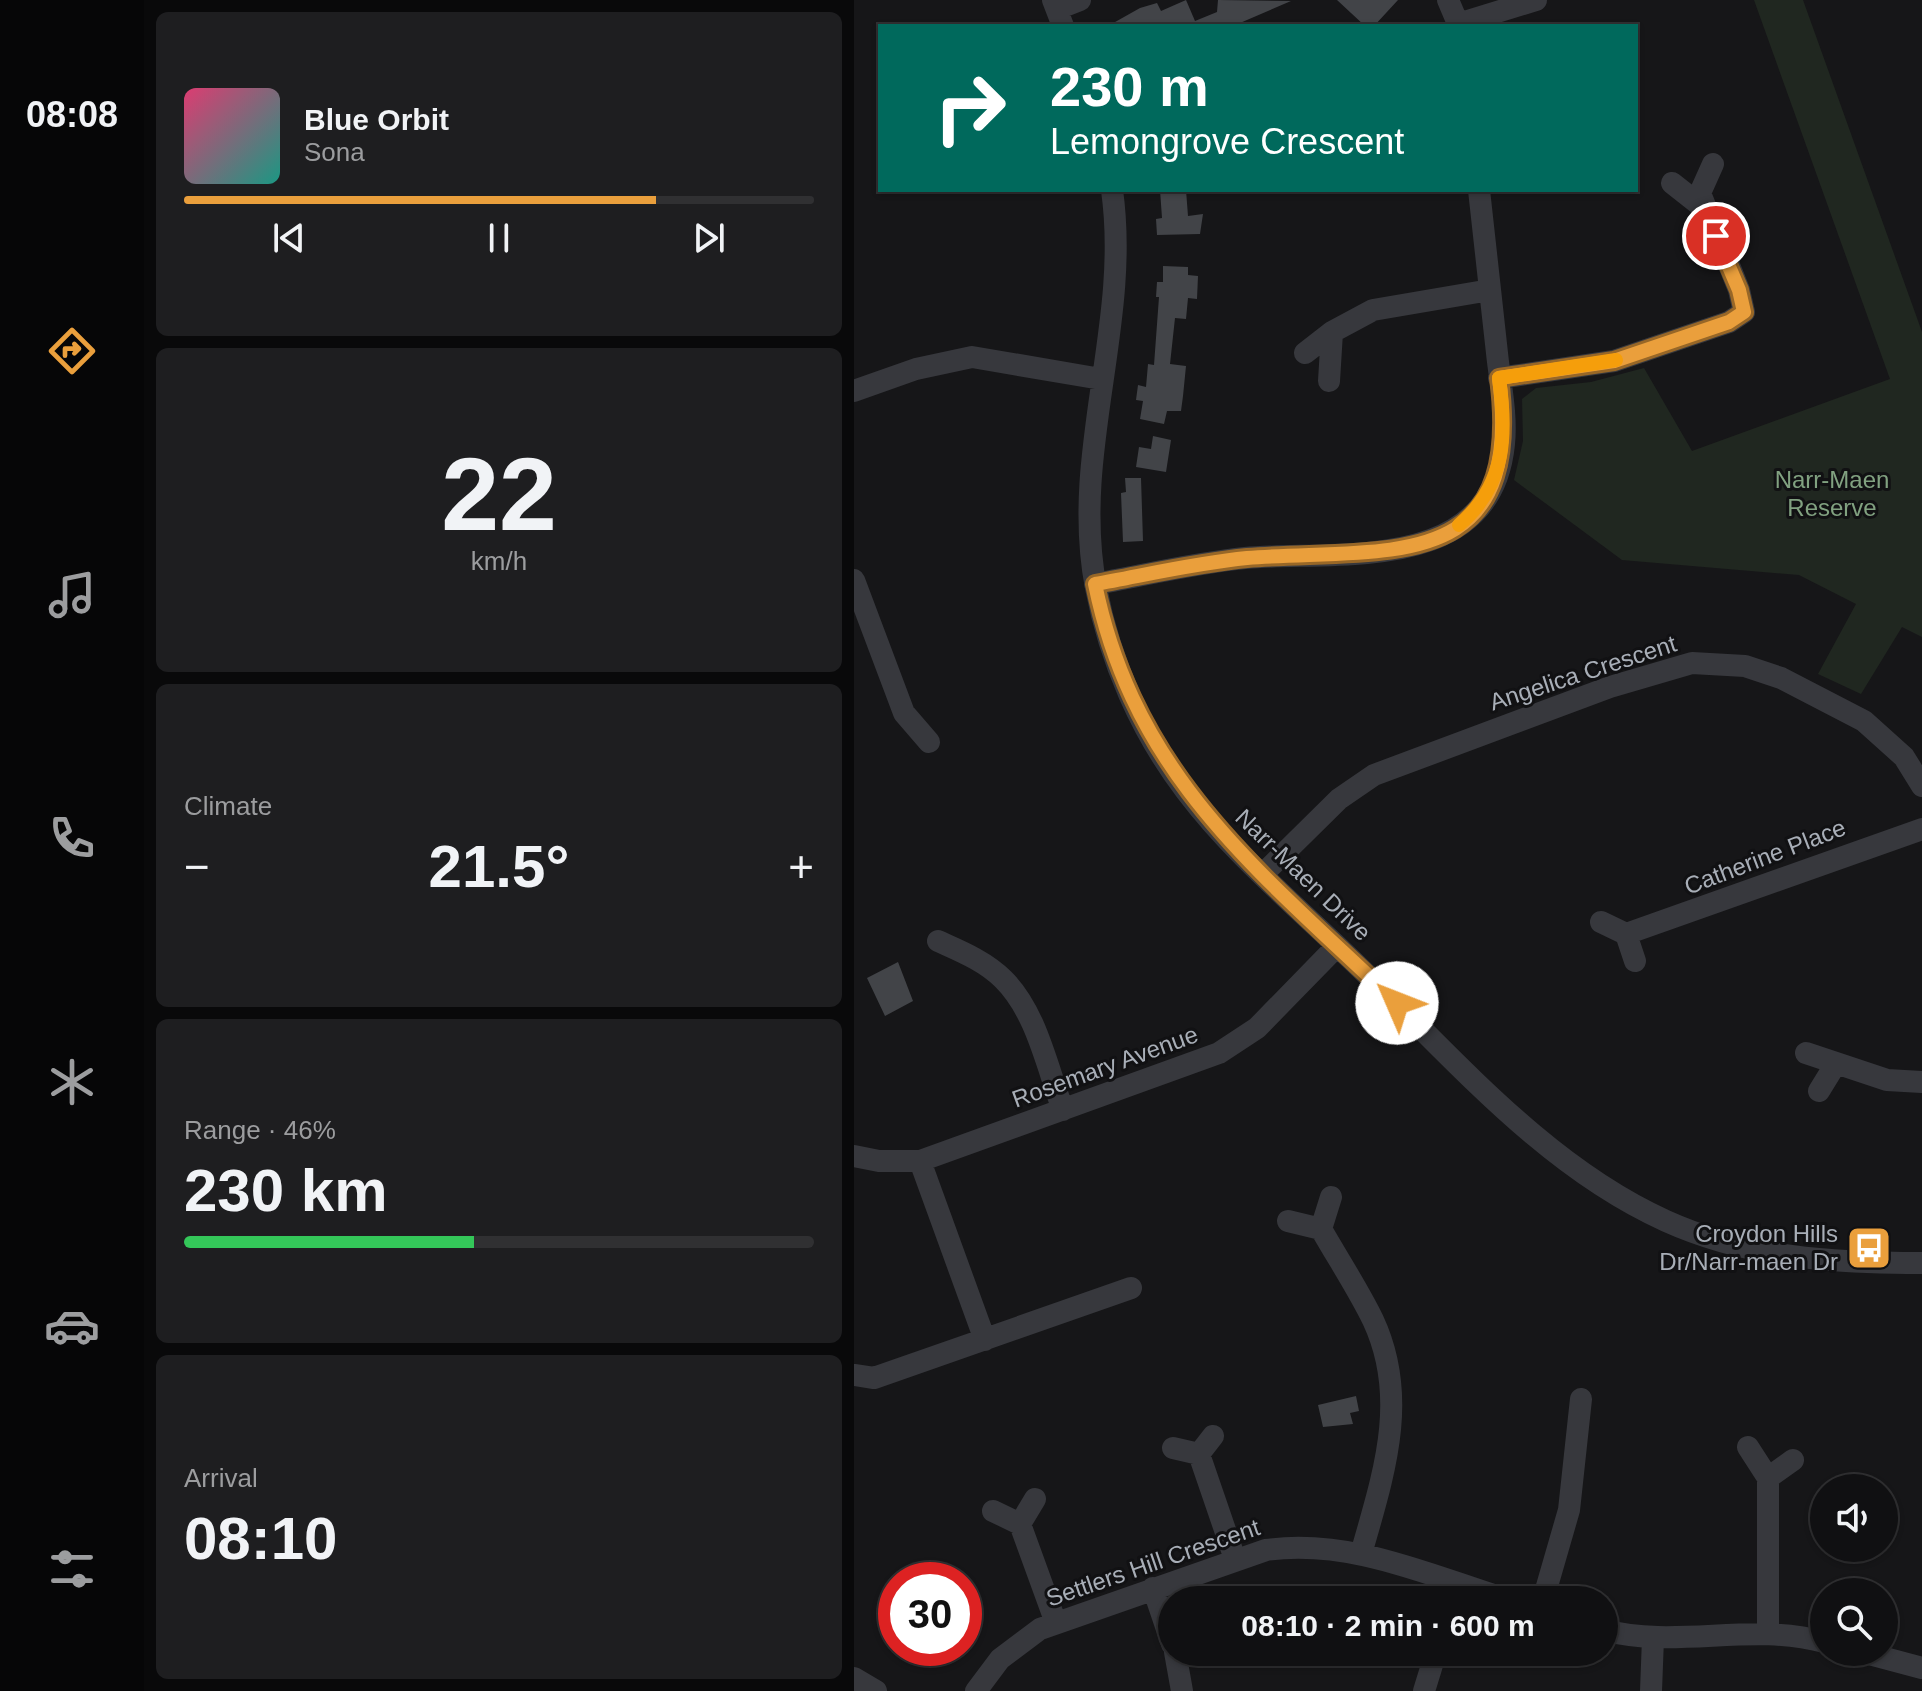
<!DOCTYPE html>
<html lang="en">
<head>
<meta charset="utf-8">
<style>
	:root { --surface:#101012; --page:#1e1e20; --text:#f1f3f6; --muted:#9c9d9f; --line:#303032; --accent:#ea9f3c }
	body { margin:0; font-family:Helvetica,sans-serif; background:var(--page); color:var(--text); height:100vh; display:flex; flex-direction:column; font-size:30px; white-space:nowrap }
	* { box-sizing:border-box; margin:0 }
	p { font-size:26px; color:var(--muted) }
	.icon { flex:none; width:44px; height:44px; fill:none; stroke:currentColor; stroke-width:2; stroke-linecap:round; stroke-linejoin:round }
	.map { position:relative; flex:1; overflow:hidden }
	.side { display:flex; flex-direction:column; gap:12px; padding:12px; background:#09090a; width:710px }
	.side>* { flex:none }
	.guide { position:absolute; left:24px; top:24px; width:760px; height:168px; border-radius:0px; box-shadow:0 2px 6px #0004,0 0 0 2px var(--line); background:#00695c; color:#fff; overflow:hidden }
	.controls { position:absolute; left:956px; top:1474px; display:grid; gap:16px }
	.controls a { display:grid; place-items:center; width:88px; height:88px; border-radius:50%; background:var(--surface); box-shadow:0 2px 6px #0004,0 0 0 2px var(--line); font-size:40px }
	.speed { position:absolute; left:24px; top:1562px; display:flex; gap:16px; font-size:40px; font-weight:700; text-align:center }
	.speed>* { display:grid; place-content:center; width:104px; height:104px; border-radius:50%; background:var(--surface); box-shadow:0 2px 6px #0004,0 0 0 2px var(--line); line-height:1 }
	.speed .limit { border:12px solid #d22; background:#fff; color:#111 }
	.pin { position:absolute; display:grid; place-items:center; width:68px; height:68px; color:#fff; margin:-34px; border:4px solid #fff; border-radius:50%; box-shadow:0 2px 8px #0007 }
	.me { position:absolute; width:88px; margin:-44px; rotate:314deg; stroke-linejoin:round; filter:drop-shadow(0 0 6px #0008) }
	.turn { display:flex; align-items:center; gap:28px; height:168px; padding:0 40px; font-size:36px }
	.turn .icon { width:104px; height:104px; stroke-width:2.5 }
	.turn b { display:block; font-size:56px; line-height:68px }
	.big { font-size:60px; font-weight:600; line-height:1.1 }
	.side .widget { flex:1; display:flex; flex-direction:column; justify-content:center; gap:12px; min-width:0; padding:0 28px; border-radius:12px; background:var(--page) }
	.side .dial { align-items:center; gap:0 }
	.dial b { font-size:104px; line-height:1 }
	.song { display:flex; align-items:center; gap:24px }
	.cover { width:96px; height:96px; border-radius:12px; background:linear-gradient(135deg,hsl(340 70% 55%),hsl(170 70% 35%)) }
	.played { height:8px; border-radius:4px; background:linear-gradient(90deg,var(--accent) 75%,var(--line) 75%) }
	.keys { display:flex; justify-content:space-around; direction:ltr }
	.heat { display:flex; justify-content:space-between; align-items:center; font-size:44px; direction:ltr }
	.charge { height:12px; border-radius:6px; background:linear-gradient(90deg,#34c759 46%,var(--line) 0) }
	.trip { position:absolute; left:304px; top:1586px; width:460px; height:80px; border-radius:40px; background:var(--surface); box-shadow:0 2px 6px #0004,0 0 0 2px var(--line); font-weight:600; line-height:80px; text-align:center }
	main { display:flex; flex:1; min-height:0 }
	.tab-bar { display:flex; flex-direction:column; width:144px; justify-content:space-around; align-items:center; background:#060607; color:var(--muted) }
	.tab-bar .icon { width:56px; height:56px }
	.tab-bar .current { color:var(--accent) }
	.tab-bar b { font-size:36px; color:var(--text) }
	.map>svg:first-child { display:block }
</style>
</head>
<body>
<main>
<nav class="tab-bar">
<b>08:08</b>
<svg class="icon current" aria-label="directions" viewBox="0 0 24 24"><path d="M12 3l9 9-9 9-9-9zM9 14v-3h6M13 9l2 2-2 2"/></svg>
<svg class="icon" aria-label="music" viewBox="0 0 24 24"><path d="M9 18V5l10-2v13"/><circle cx="6" cy="18" r="3"/><circle cx="16" cy="16" r="3"/></svg>
<svg class="icon" aria-label="phone" viewBox="0 0 24 24"><path d="M5 4h4l2 5-3 2q2 4 5 5l2-3 5 2v4C11 20 4 13 5 4z"/></svg>
<svg class="icon" aria-label="climate" viewBox="0 0 24 24"><path d="M12 3v18M4 7l16 10M4 17L20 7"/></svg>
<svg class="icon" aria-label="car" viewBox="0 0 24 24"><path d="M5 17H2v-5l4-1 3-4h7l3 4 3 1v5h-3M9 17h6M6 11h13"/><circle cx="7" cy="17" r="2"/><circle cx="17" cy="17" r="2"/></svg>
<svg class="icon" aria-label="filters" viewBox="0 0 24 24"><path d="M4 7h16M4 17h16"/><circle cx="9" cy="7" r="2"/><circle cx="15" cy="17" r="2"/></svg>
</nav>
<section class="side">
<div class="widget">
<div class="song"><i class="cover"></i><div><b>Blue Orbit</b><p>Sona</p></div></div>
<div class="played"></div>
<div class="keys"><svg class="icon" aria-label="previous" viewBox="0 0 24 24"><path d="M18 5L8 12l10 7zM5 5v14"/></svg><svg class="icon" aria-label="pause" viewBox="0 0 24 24"><path d="M8 5v14M16 5v14"/></svg><svg class="icon" aria-label="next" viewBox="0 0 24 24"><path d="M6 5l10 7-10 7zM19 5v14"/></svg></div>
</div>
<div class="widget dial"><b>22</b><p>km/h</p></div>
<div class="widget"><p>Climate</p>
<div class="heat"><a>−</a><b class="big">21.5°</b><a>+</a></div>
</div>
<div class="widget"><p>Range · 46%</p><b class="big">230 km</b><div class="charge"></div></div>
<div class="widget"><p>Arrival</p><b class="big">08:10</b></div>
</section>
<div class="map">
<svg width="1068" height="1691" viewBox="0 0 1068 1691">
	<rect width="100%" height="100%" fill="#161618"/>
	<path fill="#202720" d="M 900,0 L 949,0 L 1068,332 L 1068,637 L 1048,627 L 1007,694 L 964,674 L 1002,604 L 945,575 L 768,560 L 660,480 L 669,441 L 668,399 L 682,388 L 737,382 L 790,368 L 838,451 L 1036,379 Z"/>
	<path fill="#424448" d="M 332,0 L 341,21 L 363,12 L 364,0 L 437,1 L 379,26 L 254,26 L 286,8 L 303,3 L 307,11 Z
		M 483,0 L 544,0 L 520,26 L 511,26 Z
		M 306,190 L 332,190 L 334,216 L 349,214 L 346,234 L 303,235 L 302,219 L 308,218 Z
		M 309,266 L 334,267 L 334,275 L 344,276 L 343,299 L 334,298 L 332,319 L 321,318 L 316,364 L 332,366 L 329,396 L 327,411 L 313,411 L 310,424 L 286,419 L 289,401 L 282,400 L 284,385 L 292,387 L 294,364 L 300,365 L 305,297 L 302,297 L 303,282 L 309,282 Z
		M 299,436 L 317,440 L 312,472 L 282,467 L 285,447 L 297,449 Z
		M 271,478 L 287,478 L 289,541 L 269,542 L 267,493 L 272,492 Z
		M 44,962 L 59,1001 L 31,1016 L 13,978 Z
		M 502,1396 L 505,1411 L 496,1413 L 499,1424 L 469,1427 L 464,1405 Z"/>
	<g fill="none" stroke-linecap="round" stroke-linejoin="round">
		<path stroke="#37383d" stroke-width="22" d="M 199,0 L 209,26
			M 594,0 L 605,26
			M 203,9 L 226,0
			M 604,24 L 682,0
			M 818,183 L 851,209
			M 258,190 C 277,325 216,453 242,588 C 256,661 287,732 332,791 C 381,856 447,910 505,967 C 599,1057 690,1166 812,1221 C 894,1258 979,1263 1068,1263
			M 451,353 L 478,332 L 519,310 L 636,290
			M 645,378 L 760,361 L 875,322 L 890,312 L 885,290 L 846,193 L 859,164
			M 475,381 L 478,332
			M 0,391 L 62,369 L 118,357 L 247,379
			M 0,580 L 50,713 L 75,742
			M 241,584 C 291,575 341,563 391,558 C 483,550 637,576 650,444 C 653,414 646,383 643,353 C 637,299 631,244 625,190
			M 409,874 L 485,799 L 520,775 L 756,687 L 838,663 L 891,666 L 927,678 L 1010,721 L 1050,757 L 1068,786
			M 747,922 L 772,934 L 781,961
			M 772,934 L 1068,829
			M 84,941 C 106,951 131,961 149,979 C 182,1011 193,1067 209,1110
			M 952,1053 L 1033,1080 L 1068,1082
			M 965,1091 L 981,1065
			M 0,1156 L 25,1161 L 66,1161 L 365,1053 L 403,1028 L 483,946
			M 66,1161 L 131,1340
			M 434,1221 L 467,1229 L 477,1197
			M 467,1229 C 484,1259 504,1289 519,1320 C 556,1399 529,1476 507,1554
			M 0,1375 L 20,1378 L 277,1288
			M 894,1447 L 914,1478 L 939,1460
			M 319,1448 L 345,1454 L 359,1436
			M 345,1454 L 381,1559
			M 914,1478 L 914,1634
			M 139,1511 L 166,1524 L 181,1499
			M 166,1524 L 202,1623
			M 299,1588 L 318,1644
			M 689,1600 L 715,1510 L 727,1399
			M 750,1630 C 822,1649 898,1622 970,1642
			M 321,1652 L 328,1691
			M 1008,1652 L 1068,1668
			M 0,1678 L 22,1691
			M 122,1691 L 146,1659 L 186,1629 L 412,1550 C 496,1538 577,1576 655,1600
			M 570,1691 L 582,1652
			M 797,1691 L 799,1638"/>
	</g>
	<g fill="none" stroke-linecap="round" stroke-linejoin="round">
		<g stroke="#986727" stroke-width="20">
			<path id="route" d="M 543,1003 C 408,873 281,779 241,584 C 291,575 342,563 393,558 C 532,547 671,578 645,378 L 760,361 L 875,322 L 890,312 L 885,290 L 862,236"/>
		</g>
		<use href="#route" stroke="#ea9f3c" stroke-width="14"/>
		<path stroke="#f59e0b" stroke-width="14" d="M 605,525 C 652,485 653,435 645,378 L 762,360"/>
	</g>
	<defs>
		<g id="bus-square" transform="scale(2.3)"><rect x="-9" y="-9" width="18" height="18" rx="4" fill="#ea9f3c" stroke="#111113"/><path d="M-5-6H5V4H4V6H2V4H-2V6H-4V4H-5ZM-3.5-4V0h7V-4ZM-3.5 1.2v1.5H-2V1.2ZM2 1.2v1.5H3.5V1.2Z" fill="#fff"/></g>
	</defs>
	<g fill-rule="evenodd">
		<use href="#bus-square" x="1015" y="1248"/>
	</g>
	<g text-anchor="middle" stroke-width="6" stroke-linejoin="round" paint-order="stroke">
		<g font-size="24" fill="#81a180" stroke="#111113">
			<text x="978" y="488">Narr-Maen<tspan x="978" dy="28">Reserve</tspan></text>
		</g>
		<g font-size="24" fill="#a8aeb7" stroke="#111113">
			<text transform="translate(729 673) rotate(-18)" y="8">Angelica Crescent</text>
			<text transform="translate(911 857) rotate(-21)" y="8">Catherine Place</text>
			<text transform="translate(449 875) rotate(44)" y="8">Narr-Maen Drive</text>
			<text transform="translate(251 1067) rotate(-20)" y="8">Rosemary Avenue</text>
			<text transform="translate(299 1563) rotate(-19)" y="8">Settlers Hill Crescent</text>
		</g>
		<g font-size="24" fill="#a8aeb7" stroke="#111113" text-anchor="end">
			<text x="984" y="1242">Croydon Hills<tspan x="984" dy="28">Dr/Narr-maen Dr</tspan></text>
		</g>
	</g>
</svg>
<div class="controls">
<a><svg class="icon" aria-label="sound" viewBox="0 0 24 24"><path d="M4 9h4l5-4v14l-5-4H4zM17 9q2 3 0 6"/></svg></a>
<a><svg class="icon" aria-label="search" viewBox="0 0 24 24"><circle cx="10" cy="10" r="6"/><path d="M15 15l6 6"/></svg></a>
</div>
<div class="speed"><div class="limit">30</div></div>
<div class="pin" style="left:862px;top:236px;background:#d93025"><svg class="icon" aria-label="arrive" viewBox="0 0 24 24"><path d="M6 21V4h12l-3 4 3 4H6"/></svg></div>
<svg class="me" style="left:543px;top:1003px" viewBox="-20 -20 40 40"><circle r="19" fill="#fff"/><path d="M0-13L10 11 0 6-10 11z" fill="#ea9f3c"/></svg>
<div class="trip">08:10 · 2 min · 600 m</div>
<div class="guide">
<div class="turn"><svg class="icon" aria-label="right" viewBox="0 0 24 24"><path d="M7 20v-9h11M14 6l5 5-5 5"/></svg><div><b>230 m</b>Lemongrove Crescent</div></div>
</div>
</div>
</main>
</body>
</html>
